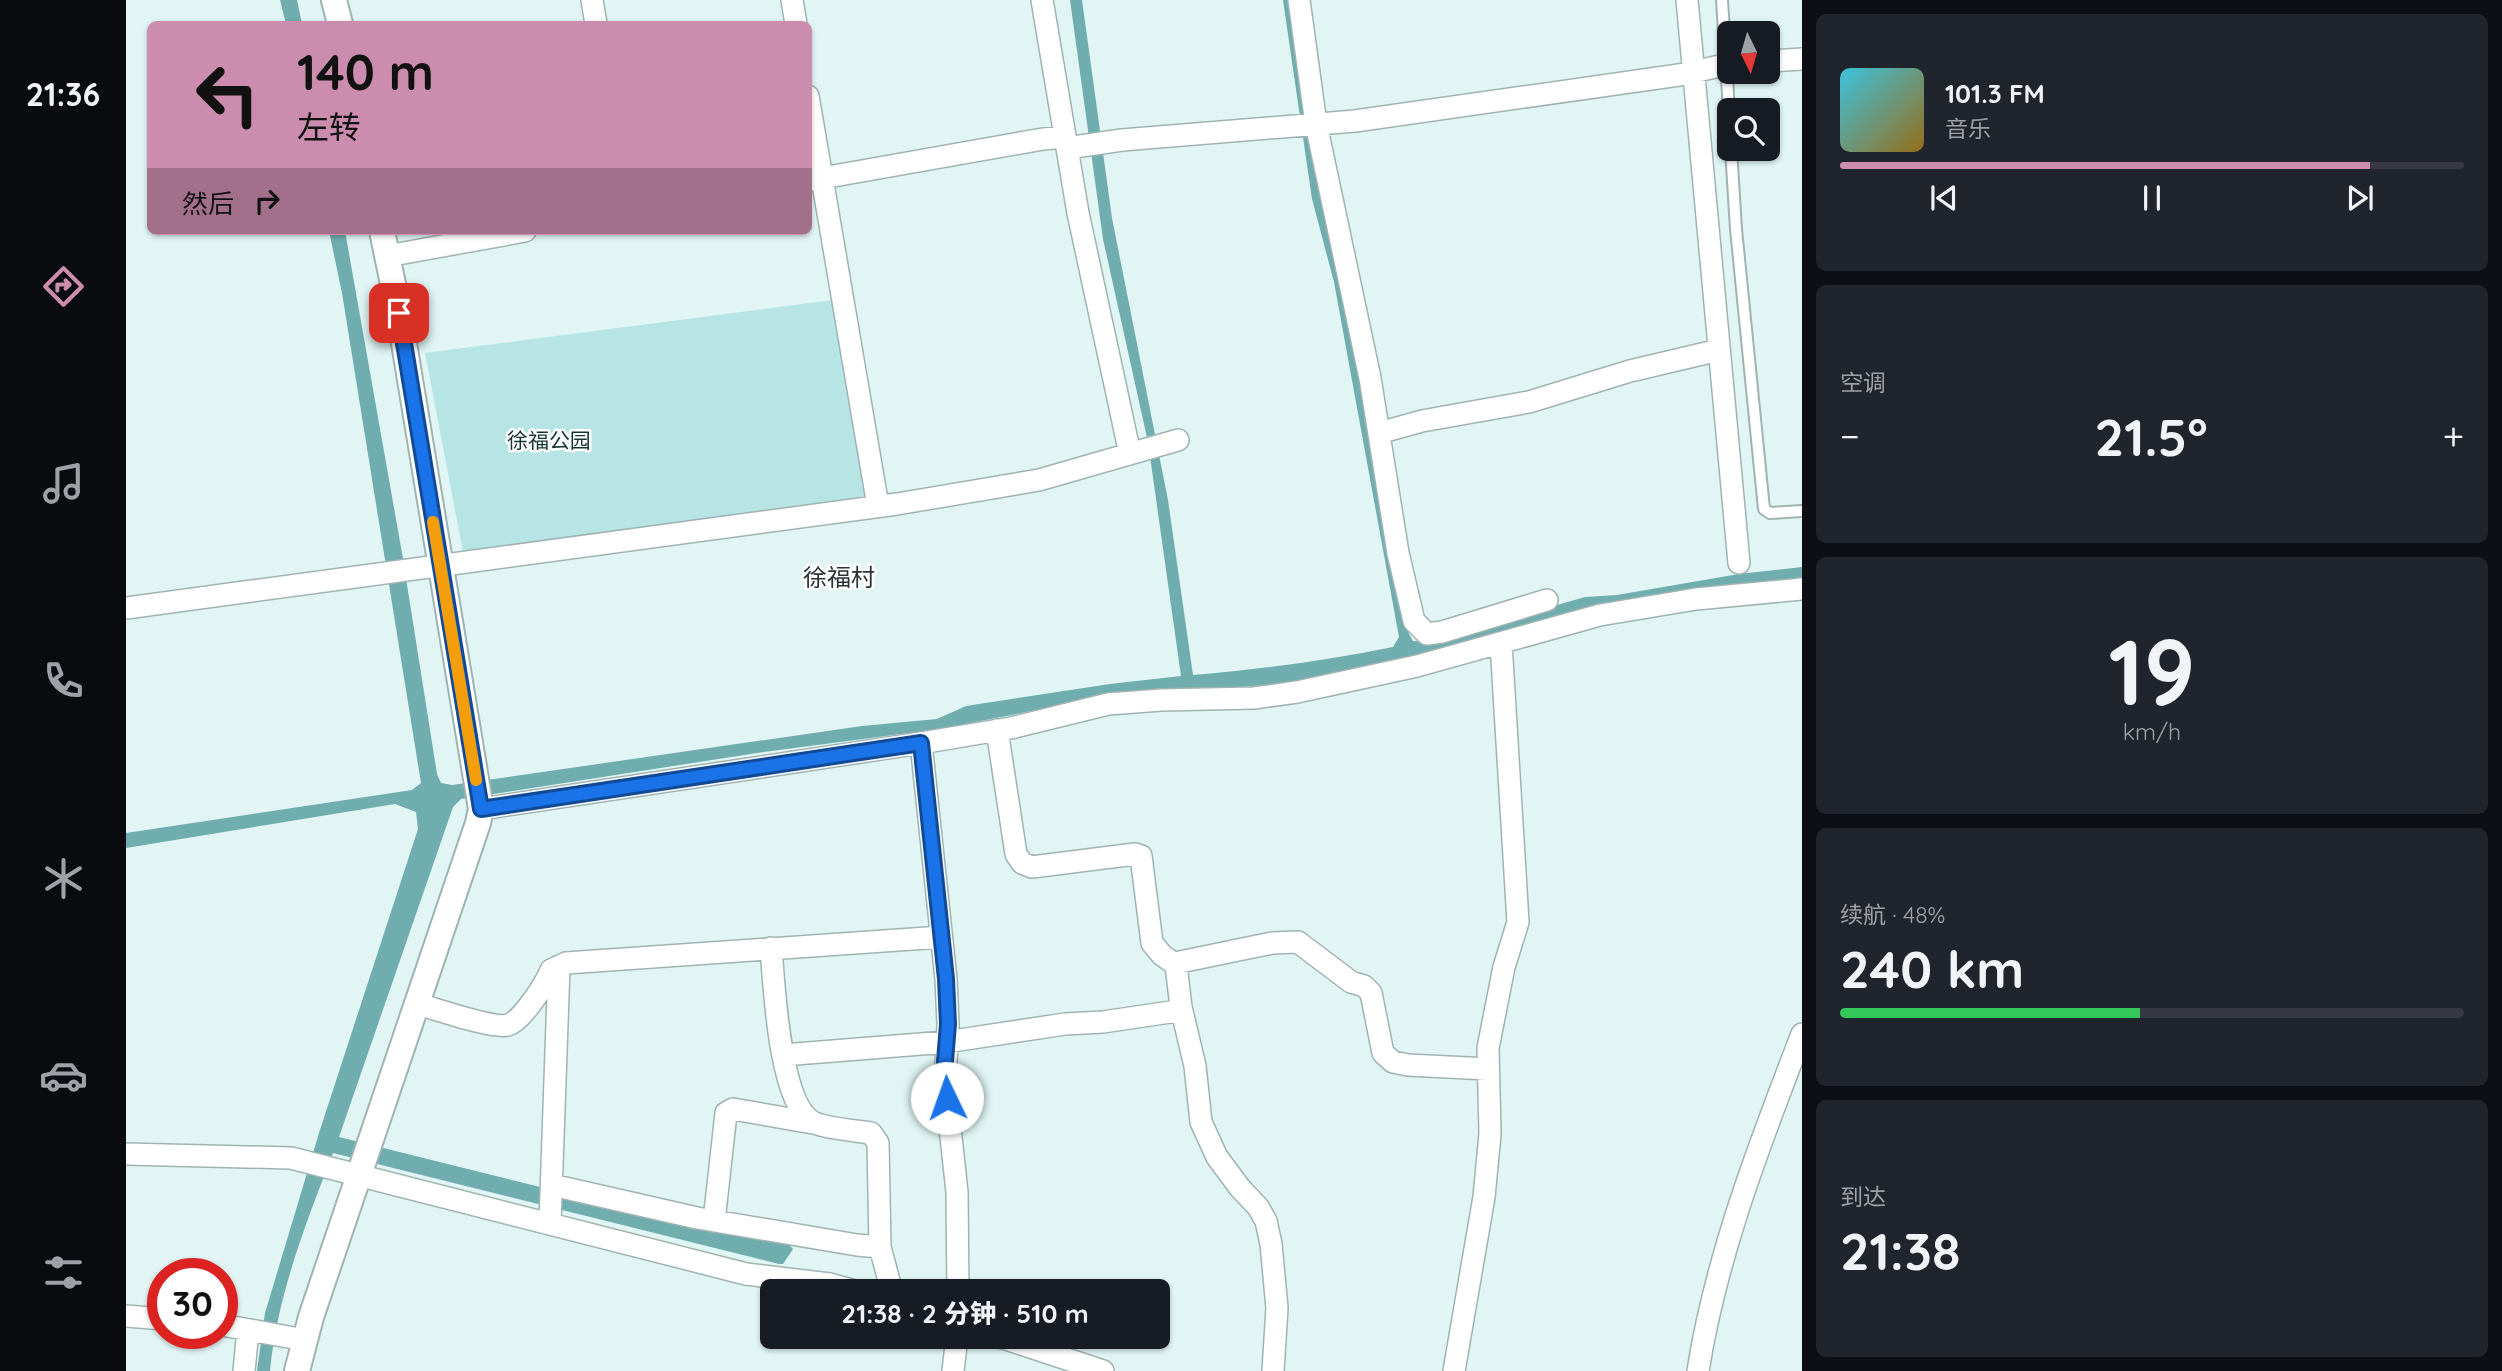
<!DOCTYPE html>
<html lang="zh">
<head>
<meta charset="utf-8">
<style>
	:root { --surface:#171b24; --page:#20242c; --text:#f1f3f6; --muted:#9ea1a6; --line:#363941; --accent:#cc8cae }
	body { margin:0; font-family:Quicksand,"Noto Sans SC",sans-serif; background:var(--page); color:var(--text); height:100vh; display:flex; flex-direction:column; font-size:26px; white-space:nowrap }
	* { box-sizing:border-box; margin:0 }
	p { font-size:23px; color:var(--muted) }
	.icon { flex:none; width:38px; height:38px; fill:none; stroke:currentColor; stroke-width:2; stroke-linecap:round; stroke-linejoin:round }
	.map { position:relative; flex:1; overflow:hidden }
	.sheet { display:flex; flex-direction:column; gap:14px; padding:14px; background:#0d0f14; width:700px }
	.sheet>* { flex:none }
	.guide { position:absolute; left:21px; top:21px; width:665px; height:214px; border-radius:10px; box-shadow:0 2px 5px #0004; background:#cc8cae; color:#111; overflow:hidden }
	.needle { width:46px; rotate:175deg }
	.tools { position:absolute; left:1591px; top:21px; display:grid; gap:14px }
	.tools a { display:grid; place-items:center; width:63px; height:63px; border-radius:10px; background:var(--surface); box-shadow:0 2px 5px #0004; font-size:35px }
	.speed { position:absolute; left:21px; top:1258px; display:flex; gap:14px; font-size:35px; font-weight:700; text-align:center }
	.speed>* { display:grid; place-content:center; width:91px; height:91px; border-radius:50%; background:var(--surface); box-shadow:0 2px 5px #0004; line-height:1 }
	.speed .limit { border:10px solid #d22; background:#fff; color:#111 }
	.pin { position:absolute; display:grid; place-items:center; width:60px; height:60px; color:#fff; margin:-30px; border-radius:14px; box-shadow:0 4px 10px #0006 }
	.me { position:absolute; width:77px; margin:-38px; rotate:357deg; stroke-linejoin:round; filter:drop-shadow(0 0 5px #0008) }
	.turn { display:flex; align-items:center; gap:24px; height:147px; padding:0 35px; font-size:32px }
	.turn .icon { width:91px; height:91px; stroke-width:2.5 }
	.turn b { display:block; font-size:49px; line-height:60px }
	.then { display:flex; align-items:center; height:66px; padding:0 35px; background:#0003; gap:14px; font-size:26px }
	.big { font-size:52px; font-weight:800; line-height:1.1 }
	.sheet .tile { flex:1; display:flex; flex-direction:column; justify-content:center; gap:10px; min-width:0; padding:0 24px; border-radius:10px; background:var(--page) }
	.sheet .dial { align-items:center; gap:0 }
	.dial b { font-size:91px; line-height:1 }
	.song { display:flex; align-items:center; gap:21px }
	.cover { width:84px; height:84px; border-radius:10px; background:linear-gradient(135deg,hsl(190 70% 55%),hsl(40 70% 35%)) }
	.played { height:7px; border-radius:4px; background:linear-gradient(90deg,var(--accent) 85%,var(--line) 85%) }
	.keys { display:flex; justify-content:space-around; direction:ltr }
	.heat { display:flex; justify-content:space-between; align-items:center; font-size:38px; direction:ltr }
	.charge { height:10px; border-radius:5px; background:linear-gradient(90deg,#34c759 48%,var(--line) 0) }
	.trip { position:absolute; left:634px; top:1279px; width:410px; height:70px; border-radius:10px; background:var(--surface); box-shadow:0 2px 5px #0004; font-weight:800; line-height:70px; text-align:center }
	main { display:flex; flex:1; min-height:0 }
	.menu { display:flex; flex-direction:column; width:126px; justify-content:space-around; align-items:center; background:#090b0e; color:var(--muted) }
	.menu .icon { width:49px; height:49px }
	.menu .selected { color:var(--accent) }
	.menu b { font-size:32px; color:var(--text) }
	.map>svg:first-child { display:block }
</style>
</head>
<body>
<main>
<nav class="menu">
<b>21:36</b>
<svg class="icon selected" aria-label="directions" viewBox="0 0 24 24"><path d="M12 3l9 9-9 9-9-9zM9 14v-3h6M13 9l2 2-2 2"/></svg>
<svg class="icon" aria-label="music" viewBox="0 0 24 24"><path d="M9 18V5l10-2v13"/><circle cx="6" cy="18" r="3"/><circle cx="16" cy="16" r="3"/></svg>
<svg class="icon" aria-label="phone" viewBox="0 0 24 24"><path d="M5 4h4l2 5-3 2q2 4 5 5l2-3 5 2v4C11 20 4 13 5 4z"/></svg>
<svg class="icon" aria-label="climate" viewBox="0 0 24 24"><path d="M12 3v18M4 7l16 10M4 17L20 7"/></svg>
<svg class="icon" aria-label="car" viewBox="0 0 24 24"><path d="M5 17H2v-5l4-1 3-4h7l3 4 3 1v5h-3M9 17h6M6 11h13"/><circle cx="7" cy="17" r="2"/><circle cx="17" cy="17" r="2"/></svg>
<svg class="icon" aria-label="filters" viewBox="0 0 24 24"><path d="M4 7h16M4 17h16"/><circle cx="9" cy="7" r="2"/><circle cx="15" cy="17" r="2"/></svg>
</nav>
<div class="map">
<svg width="1676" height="1371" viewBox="0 0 1676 1371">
	<rect width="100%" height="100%" fill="#e1f5f5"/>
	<path fill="#b7e5e5" d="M 715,299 L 748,501 L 338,557 L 299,353 Z"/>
	<path fill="#6fadae" d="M 154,0 L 171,0 L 176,24 L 160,24 Z
		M 944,0 L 956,0 L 986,218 L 1042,500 L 1067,675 C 1135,669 1200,661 1267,647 L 1273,637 L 1208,282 L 1186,199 L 1157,0 L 1165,0 L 1283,634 L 1287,641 L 1302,642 L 1459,597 L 1491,595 L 1613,574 L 1676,567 L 1676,581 L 1445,614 L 1279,659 L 1180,681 L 947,703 L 813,729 L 631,753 L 335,799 L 327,807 L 213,1137 L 490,1206 L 663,1245 L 667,1249 L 657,1264 L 653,1264 L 207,1153 C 180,1223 151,1296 144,1371 L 131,1371 L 139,1313 L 193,1133 L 292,829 L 290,812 L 269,804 L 0,848 L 0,833 L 286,790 L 295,783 L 216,293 L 203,231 L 219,231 L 276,553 L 311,774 L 315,783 L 326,785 L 736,726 L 811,719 L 840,706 L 984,684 L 1055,676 L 1022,442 L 977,239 Z"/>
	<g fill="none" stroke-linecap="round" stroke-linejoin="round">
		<g stroke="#a0b3b3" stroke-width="14">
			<path id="service" d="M 1596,0 L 1603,110
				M 1605,149 L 1610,229 L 1638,509 L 1644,513 L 1676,511"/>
		</g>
		<g stroke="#a0b3b3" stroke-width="24">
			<path id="minor" d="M 466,0 L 470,24
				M 666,0 L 670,24
				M 916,0 L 952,213 L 1004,454
				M 1173,0 L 1190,124 L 1244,378 L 1272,553 L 1288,621 L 1301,634 L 1316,632 L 1421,600
				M 1561,0 L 1613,563
				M 1642,61 L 1676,59
				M 682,96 L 752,506
				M 941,148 L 996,140 L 1229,121 L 1553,75 L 1603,64
				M 685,180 L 917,139 L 939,137
				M 261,256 L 399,231
				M 1253,433 L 1296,421 L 1403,402 L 1504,371 L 1593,350
				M 0,608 L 771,504 L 913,480 L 1052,440
				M 871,730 L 890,854 L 896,863 L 906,867 L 1009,854 L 1015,856 L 1026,943 L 1036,955 L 1050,965
				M 795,743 L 820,979 L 822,1024 L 819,1082 L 831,1192 L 832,1292
				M 355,809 L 795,743 L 885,728 L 982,704 L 1035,700 L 1128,698 L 1171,692 L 1291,666 L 1474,615 L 1570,599 L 1676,589
				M 645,948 C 648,983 653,1104 687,1122 C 697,1128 732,1131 745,1133 L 752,1143 L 754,1247 L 766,1292
				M 292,1004 C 310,1009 367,1029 382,1025 C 396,1021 420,983 425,970 L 440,963 L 815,937
				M 1055,1007 L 1069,1066 L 1075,1122 L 1091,1157 L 1114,1188 L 1132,1207 L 1140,1221 L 1145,1244 L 1151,1308 L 1147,1371
				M 657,1055 L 820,1042 L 939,1024 L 977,1022 L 1051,1011 L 1055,1007 L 1050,965 L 1054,962 L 1146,943 L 1172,942 L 1225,982 L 1238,986 L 1245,993 L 1257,1053 L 1267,1062 L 1282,1065 L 1362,1069
				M 0,1154 L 165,1158 L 620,1274 L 704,1284 L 733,1292
				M 426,1185 L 571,1218 L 731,1245 L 754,1247
				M 588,1221 L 600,1113 L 607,1109 L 687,1123
				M 424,1223 L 433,966
				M 0,1316 L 37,1319
				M 96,1325 L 179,1340
				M 874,1337 L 977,1371
				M 118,1371 L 122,1330
				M 827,1371 L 831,1337
				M 1328,1371 L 1358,1197 L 1364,1134 L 1362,1048 L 1378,967 L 1392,922 L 1375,643
				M 1572,1371 C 1590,1256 1634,1143 1676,1034"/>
		</g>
		<g stroke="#a0b3b3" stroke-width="28">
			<path id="tertiary" d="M 208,0 L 214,24
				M 171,1371 L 185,1317 L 352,823 L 355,809 L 273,313 L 256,231"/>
		</g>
		<use href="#service" stroke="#fff" stroke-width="10"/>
		<use href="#minor" stroke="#fff" stroke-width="21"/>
		<use href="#tertiary" stroke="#fff" stroke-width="24"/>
	</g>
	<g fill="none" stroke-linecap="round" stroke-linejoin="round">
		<g stroke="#114b97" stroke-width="18">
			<path id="route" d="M 273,313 L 355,809 L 795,743 L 820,979 L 822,1024 L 819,1061 L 821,1098"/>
		</g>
		<use href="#route" stroke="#1a73e8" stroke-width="12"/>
		<path stroke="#f59e0b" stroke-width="12" d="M 307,522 L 350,780"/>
	</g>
	<g text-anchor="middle" stroke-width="5" stroke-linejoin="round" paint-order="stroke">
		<g font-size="21" fill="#163636" stroke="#fff">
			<text x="423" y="448">徐福公园</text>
		</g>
		<g font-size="24" fill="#2b3333" stroke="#fff">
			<text x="713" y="586">徐福村</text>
		</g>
	</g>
</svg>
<div class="tools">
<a><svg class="needle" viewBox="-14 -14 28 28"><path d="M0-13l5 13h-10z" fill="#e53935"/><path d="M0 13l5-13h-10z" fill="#9ea1a6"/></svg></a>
<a><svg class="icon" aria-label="search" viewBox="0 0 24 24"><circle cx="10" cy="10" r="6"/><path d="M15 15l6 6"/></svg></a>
</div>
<div class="speed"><div class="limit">30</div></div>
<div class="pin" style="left:273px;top:313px;background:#d93025"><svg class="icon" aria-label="arrive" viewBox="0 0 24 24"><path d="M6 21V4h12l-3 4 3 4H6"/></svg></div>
<svg class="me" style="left:821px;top:1098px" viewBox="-20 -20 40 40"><circle r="19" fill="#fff"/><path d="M0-13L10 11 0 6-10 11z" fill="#1a73e8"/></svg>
<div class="trip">21:38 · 2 分钟 · 510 m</div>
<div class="guide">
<div class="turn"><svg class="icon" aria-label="left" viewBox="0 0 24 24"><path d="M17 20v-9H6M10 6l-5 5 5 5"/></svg><div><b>140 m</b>左转</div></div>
<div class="then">然后<svg class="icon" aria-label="right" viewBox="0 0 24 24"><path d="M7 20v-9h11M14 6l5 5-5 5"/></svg></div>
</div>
</div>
<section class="sheet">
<div class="tile">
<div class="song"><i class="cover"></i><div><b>101.3 FM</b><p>音乐</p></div></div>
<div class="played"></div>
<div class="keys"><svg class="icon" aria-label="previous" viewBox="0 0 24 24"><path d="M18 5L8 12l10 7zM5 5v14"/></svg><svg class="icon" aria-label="pause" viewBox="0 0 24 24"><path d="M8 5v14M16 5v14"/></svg><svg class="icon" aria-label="next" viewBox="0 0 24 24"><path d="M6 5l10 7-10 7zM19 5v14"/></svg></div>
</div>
<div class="tile"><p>空调</p>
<div class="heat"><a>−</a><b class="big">21.5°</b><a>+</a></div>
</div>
<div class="tile dial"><b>19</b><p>km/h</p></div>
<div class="tile"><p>续航 · 48%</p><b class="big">240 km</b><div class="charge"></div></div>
<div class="tile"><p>到达</p><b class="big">21:38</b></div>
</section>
</main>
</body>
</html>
